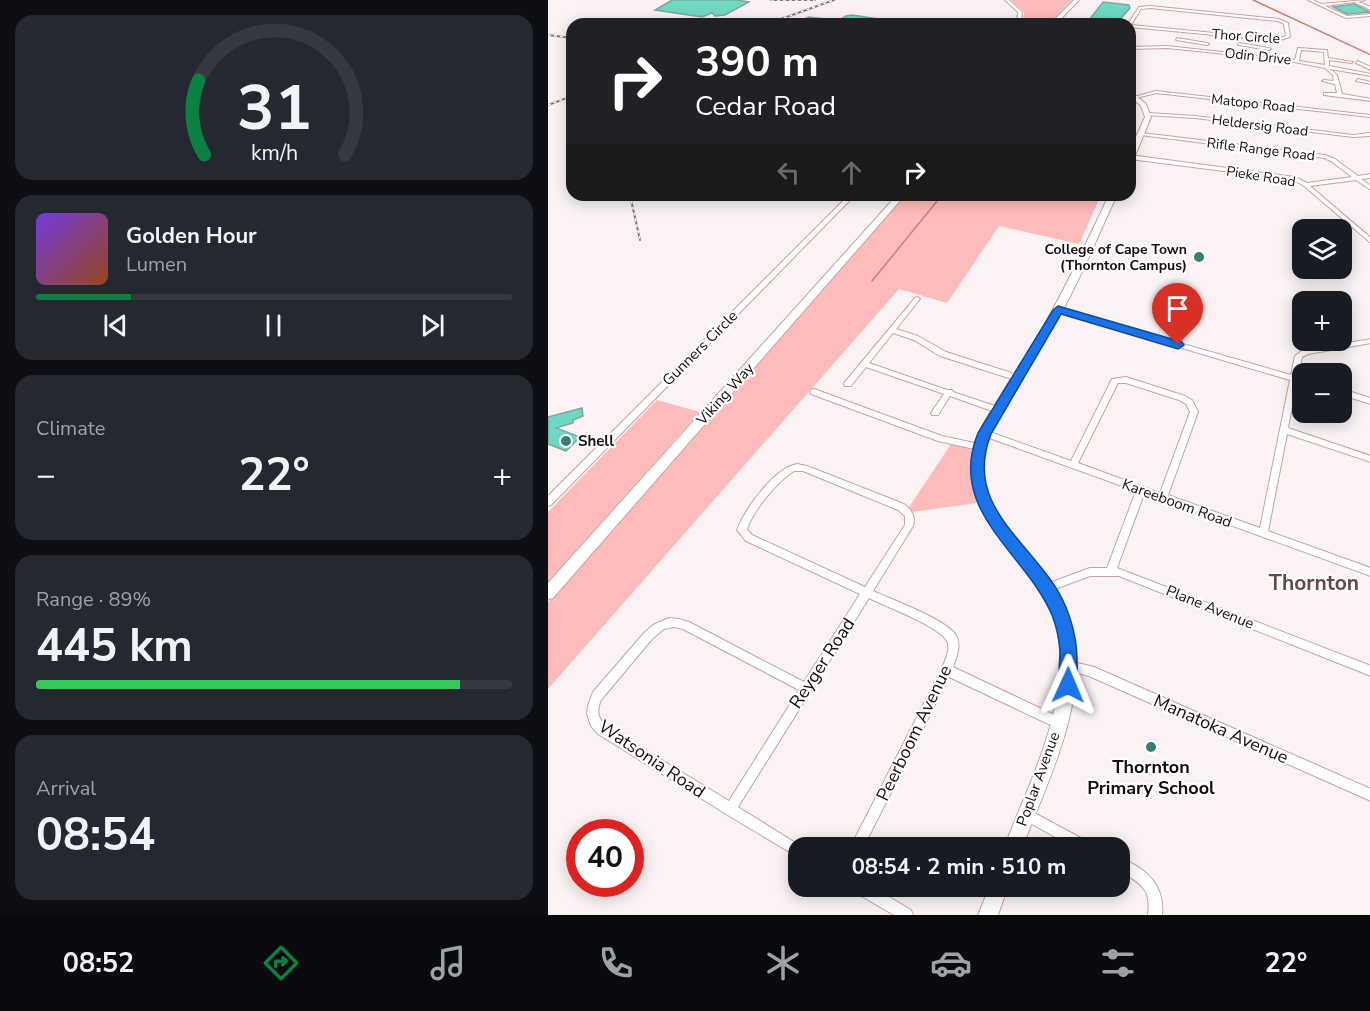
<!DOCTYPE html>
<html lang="en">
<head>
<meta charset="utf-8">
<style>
	:root { --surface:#171b24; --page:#242831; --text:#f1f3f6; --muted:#9ea1a6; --line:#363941; --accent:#0b8043 }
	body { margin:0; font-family:"Nunito Sans",sans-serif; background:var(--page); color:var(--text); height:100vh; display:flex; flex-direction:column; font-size:22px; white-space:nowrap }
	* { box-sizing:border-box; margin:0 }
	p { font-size:20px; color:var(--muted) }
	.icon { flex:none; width:33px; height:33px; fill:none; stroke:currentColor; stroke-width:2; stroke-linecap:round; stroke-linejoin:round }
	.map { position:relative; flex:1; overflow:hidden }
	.sheet { display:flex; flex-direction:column; gap:15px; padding:15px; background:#0d0f14; width:548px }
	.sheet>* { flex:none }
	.hud { position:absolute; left:18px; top:18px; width:570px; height:183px; border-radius:18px; box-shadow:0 3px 15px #0003; background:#202124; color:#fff; overflow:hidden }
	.controls { position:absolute; left:744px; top:219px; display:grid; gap:12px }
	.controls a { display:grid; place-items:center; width:60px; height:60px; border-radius:12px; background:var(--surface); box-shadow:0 3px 15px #0003; font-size:30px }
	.speed { position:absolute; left:18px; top:819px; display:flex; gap:12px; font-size:30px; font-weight:700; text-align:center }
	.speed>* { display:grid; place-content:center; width:78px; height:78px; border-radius:50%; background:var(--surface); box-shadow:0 3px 15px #0003; line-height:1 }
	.speed .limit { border:9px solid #d22; background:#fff; color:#111 }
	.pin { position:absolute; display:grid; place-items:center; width:51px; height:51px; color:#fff; margin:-62px -26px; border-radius:50% 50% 50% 0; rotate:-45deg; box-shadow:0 0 6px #0007 }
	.pin .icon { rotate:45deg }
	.me { position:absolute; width:66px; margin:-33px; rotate:1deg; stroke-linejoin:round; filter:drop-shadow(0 0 4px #0008) }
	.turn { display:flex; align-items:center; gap:21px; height:126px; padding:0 30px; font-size:27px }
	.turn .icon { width:78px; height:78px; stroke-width:2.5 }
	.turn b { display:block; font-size:42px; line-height:51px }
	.lanes { display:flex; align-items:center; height:57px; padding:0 30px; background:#0003; justify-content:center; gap:30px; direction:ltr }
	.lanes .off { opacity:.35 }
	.big { font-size:45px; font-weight:700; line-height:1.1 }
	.sheet .tile { flex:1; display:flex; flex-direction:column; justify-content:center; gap:9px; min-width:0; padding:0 21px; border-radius:18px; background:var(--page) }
	.sheet .dial { align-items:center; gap:0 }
	.dial svg { height:156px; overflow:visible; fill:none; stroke:var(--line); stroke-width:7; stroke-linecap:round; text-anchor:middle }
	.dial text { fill:var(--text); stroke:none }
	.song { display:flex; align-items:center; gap:18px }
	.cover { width:72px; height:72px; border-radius:9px; background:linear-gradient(135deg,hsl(260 70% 55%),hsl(20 70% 35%)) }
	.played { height:6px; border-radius:3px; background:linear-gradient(90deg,var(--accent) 20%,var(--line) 20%) }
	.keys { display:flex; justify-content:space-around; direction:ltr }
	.heat { display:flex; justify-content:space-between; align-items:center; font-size:33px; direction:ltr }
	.charge { height:9px; border-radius:4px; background:linear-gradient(90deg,#34c759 89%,var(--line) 0) }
	.trip { position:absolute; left:240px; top:837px; width:342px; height:60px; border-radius:18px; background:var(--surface); box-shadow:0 3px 15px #0003; font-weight:700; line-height:60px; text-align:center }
	.dock { display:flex; height:96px; justify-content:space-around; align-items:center; background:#090b0e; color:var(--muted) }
	.dock .icon { width:42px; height:42px }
	.dock .current { color:var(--accent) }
	.dock b { font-size:27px; color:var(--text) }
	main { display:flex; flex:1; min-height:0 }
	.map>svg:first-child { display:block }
</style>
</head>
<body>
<main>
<section class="sheet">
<div class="tile dial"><svg viewBox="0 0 100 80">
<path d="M14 69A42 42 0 1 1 86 69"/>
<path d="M14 69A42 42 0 0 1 11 31" stroke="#0b8043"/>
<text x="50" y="56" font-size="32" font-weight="700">31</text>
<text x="50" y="72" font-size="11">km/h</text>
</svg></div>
<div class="tile">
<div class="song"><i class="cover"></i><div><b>Golden Hour</b><p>Lumen</p></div></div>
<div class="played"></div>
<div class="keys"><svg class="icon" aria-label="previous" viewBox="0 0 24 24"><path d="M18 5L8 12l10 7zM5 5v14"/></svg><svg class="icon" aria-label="pause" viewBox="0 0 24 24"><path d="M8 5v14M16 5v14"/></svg><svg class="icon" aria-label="next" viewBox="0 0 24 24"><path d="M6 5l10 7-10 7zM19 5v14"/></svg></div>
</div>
<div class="tile"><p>Climate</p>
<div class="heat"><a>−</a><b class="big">22°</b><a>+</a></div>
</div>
<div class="tile"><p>Range · 89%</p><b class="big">445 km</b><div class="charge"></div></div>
<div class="tile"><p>Arrival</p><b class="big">08:54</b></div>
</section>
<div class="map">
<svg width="823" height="915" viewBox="0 0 823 915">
	<rect width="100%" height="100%" fill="#fbf3f3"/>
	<path fill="#fdbcbb" d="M 463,0 L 524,0 L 501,24 L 475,24 L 476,12 Z
		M 358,195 L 553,195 L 531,244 L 451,226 L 399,303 L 351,289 L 0,689 L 0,602 Z
		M 109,400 L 152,412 L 0,582 L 0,512 Z
		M 403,444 L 418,447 L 423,450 L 423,476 L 429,503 L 364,512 L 361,507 Z"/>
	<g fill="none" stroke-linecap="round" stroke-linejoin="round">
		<path stroke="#d07c7c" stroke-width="1.5" d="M 705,0 L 823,55
			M 324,281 L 394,195"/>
	</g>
	<path fill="#6dd8c3" stroke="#83a79e" stroke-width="1.5" d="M 124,0 L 189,0 L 201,2 L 177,15 L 167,16 L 164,13 L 154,17 L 107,10 Z
		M 555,2 L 581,5 L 582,8 L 568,24 L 538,24 Z
		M 806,4 L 822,12 L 799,14 L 785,7 Z
		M 304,15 L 337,20 L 337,24 L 285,24 L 298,16 Z
		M 261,17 L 283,20 L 283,24 L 244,24 Z
		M 34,408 L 35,416 L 25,420 L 25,423 L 8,428 L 32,437 L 18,451 L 0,444 L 0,417 Z"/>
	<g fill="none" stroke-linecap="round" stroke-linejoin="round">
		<g stroke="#c5a3a2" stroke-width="2">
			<path id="street" d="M 457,0 L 461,0 L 474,12 L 473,24 L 469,24 L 470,12 Z
				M 760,0 L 765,0 L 773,4 L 817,0 L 810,2 L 823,7 L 823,10 L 806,2 L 777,6 L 799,16 L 823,14 L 823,16 L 798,18 Z
				M 602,6 L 731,19 L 740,23 L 742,37 L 729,41 L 582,27 L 582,24 L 580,24 L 591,7 ZM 602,8 L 730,21 L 736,24 L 738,36 L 729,39 L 583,25 L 593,9 Z
				M 629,38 L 659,43 L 661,44 L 659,45 L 628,40 Z
				M 691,43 L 721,48 L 723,49 L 721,50 L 690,45 Z
				M 619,46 L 747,60 L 750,48 L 779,50 L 780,58 L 805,62 L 803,63 L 781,60 L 781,66 L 823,74 L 823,76 L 782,69 L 789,75 L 794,94 L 823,99 L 823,101 L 776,95 L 776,93 L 789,93 L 787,84 L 774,81 L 776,80 L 786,81 L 785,75 L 777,68 L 736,60 L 619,48 L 582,49 L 582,47 ZM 753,50 L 776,52 L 777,65 L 751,61 Z
				M 809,61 L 823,67 L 823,70 L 808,63 Z
				M 810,79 L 823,82 L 823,84 L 808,81 Z
				M 608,91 L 823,115 L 823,117 L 608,93 L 588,98 L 586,97 Z
				M 600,113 L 647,116 L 805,135 L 823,133 L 823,136 L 805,137 L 647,118 L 598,115 L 598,114 Z
				M 594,133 L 777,155 L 787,159 L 810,176 L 823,174 L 823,178 L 813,179 L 823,186 L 823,190 L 808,180 L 762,186 L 823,238 L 823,243 L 756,186 L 746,180 L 582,159 L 582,155 L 747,177 L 759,183 L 804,177 L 783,161 L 776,158 L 592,135 L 592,133 Z
				M 301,195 L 307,195 L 3,505 L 0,506 L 0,496 Z
				M 369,297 L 372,299 L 348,329 L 370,336 L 398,352 L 473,376 L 474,378 L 473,380 L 467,380 L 392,356 L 366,340 L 345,333 L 321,363 L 399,390 L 404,390 L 405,392 L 453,408 L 454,410 L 453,412 L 447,412 L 402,396 L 390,415 L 384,415 L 383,413 L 396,394 L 318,367 L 303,386 L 297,386 L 296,384 L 297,382 L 367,298 Z
				M 510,308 L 743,375 L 747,356 L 755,350 L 823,339 L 823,343 L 760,354 L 754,357 L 750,377 L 754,379 L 754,383 L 749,382 L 740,428 L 823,456 L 823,462 L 739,434 L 720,531 L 823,568 L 823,576 L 596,494 L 569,568 L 823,666 L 823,676 L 571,576 L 542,576 L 499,592 L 496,591 L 494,588 L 496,585 L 542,568 L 559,568 L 588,491 L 433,435 L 432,433 L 433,431 L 439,431 L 523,461 L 564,379 L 578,377 L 637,396 L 644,400 L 650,412 L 620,495 L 712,528 L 742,380 L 508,311 L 508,309 ZM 570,383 L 578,383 L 631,400 L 638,404 L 642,412 L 612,493 L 530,463 Z
				M 266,389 L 394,436 L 431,444 L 435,447 L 431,450 L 390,441 L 263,394 L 262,392 L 263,390 Z
				M 794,389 L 823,398 L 823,404 L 794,395 Z
				M 249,464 L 259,466 L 356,504 C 364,510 368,517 365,526 L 325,591 C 345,600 397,619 408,635 C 414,645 408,658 405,667 L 515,719 L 517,723 L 515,727 L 511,729 L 401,677 L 315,848 L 302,848 L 394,668 C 397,661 403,649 399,641 C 392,627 337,606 321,598 L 190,807 L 254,847 L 250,848 L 250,857 L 178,814 L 50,734 L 43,726 L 39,714 L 40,706 L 45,692 L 96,633 L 105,625 L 121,618 L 131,619 L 141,622 L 256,682 L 312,594 L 198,541 L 189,530 C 197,509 226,468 249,464 ZM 246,471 L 255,471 L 350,510 L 357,516 L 357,525 L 317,587 L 204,535 L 199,529 C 206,509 229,482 246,471 ZM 126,627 L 135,629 L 251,690 L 181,801 L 58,726 C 50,718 48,711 53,700 L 104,639 L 116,629 Z
				M 521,661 L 546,667 L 823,789 L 823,801 L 541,676 L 517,670 L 516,666 L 517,662 Z
				M 477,808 L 544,844 L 546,848 L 527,848 L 473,818 L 471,814 L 473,810 Z
				M 572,858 C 598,868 617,885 614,915 L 600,915 C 604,889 592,883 572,871 Z
				M 304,886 L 323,886 L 363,910 L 365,915 L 346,915 L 305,891 Z"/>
		</g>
		<g stroke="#c5a3a2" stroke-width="2">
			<path id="secondary" d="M 526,0 L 531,0 L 508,24 L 502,24 Z
				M 582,91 L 598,104 L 603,117 L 586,158 L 582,160 L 582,150 L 597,117 L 593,106 L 582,96 Z
				M 349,195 L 357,195 L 5,598 L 0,599 L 0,583 Z
				M 561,195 L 569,195 C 551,233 535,273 515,310 C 499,339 481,367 464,396 C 452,415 439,434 436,457 C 428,510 479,545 505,584 C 516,600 523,620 526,639 C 538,707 498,785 474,848 L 456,848 C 483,777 534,684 503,608 C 481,555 419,524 424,460 C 425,435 441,415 453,395 C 471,366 490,339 505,309 C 525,272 543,233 561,195 Z
				M 442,886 L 460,886 L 450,915 L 430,915 Z"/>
		</g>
		<use href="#street" fill="#fff" fill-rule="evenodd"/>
		<use href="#secondary" fill="#fff" fill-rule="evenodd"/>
		<g stroke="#837979" stroke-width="2">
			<path id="rail" d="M 223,0 L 267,0
				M 219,24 L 286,0
				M 0,35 L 24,38
				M 0,105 L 24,96
				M 82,195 L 92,240"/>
		</g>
		<use href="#rail" stroke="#fff" stroke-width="1.5" stroke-dasharray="3" stroke-linecap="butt"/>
	</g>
	<path fill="#1a73e8" stroke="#114b97" stroke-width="1.5" d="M 510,306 L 634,342 L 636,345 L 630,349 L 513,314 L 443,434 C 417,500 471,534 504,582 C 519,603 529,633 529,660 C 529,670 531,682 527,691 L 520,694 L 514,691 C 509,679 512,664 512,651 C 511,639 508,625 504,615 C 477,552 398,511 430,433 L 505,310 Z"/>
	<g fill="#397d70" stroke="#fff" stroke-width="2">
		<circle cx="651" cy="257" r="6"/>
		<circle cx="18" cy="441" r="6"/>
		<circle cx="603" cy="747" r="6"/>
	</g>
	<g text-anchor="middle" stroke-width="4.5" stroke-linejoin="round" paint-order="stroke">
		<g font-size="14" fill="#160a0a" stroke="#fff">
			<text transform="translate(698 36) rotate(4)" y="5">Thor Circle</text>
			<text transform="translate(710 56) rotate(6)" y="5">Odin Drive</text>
			<text transform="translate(705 103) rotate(6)" y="5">Matopo Road</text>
			<text transform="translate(712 125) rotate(7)" y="5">Heldersig Road</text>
			<text transform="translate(713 149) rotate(7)" y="5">Rifle Range Road</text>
			<text transform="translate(713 176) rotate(9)" y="5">Pieke Road</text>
		</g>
		<g font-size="14" font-weight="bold" fill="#160a0a" stroke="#fff" text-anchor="end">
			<text x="639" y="254">College of Cape Town<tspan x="639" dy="16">(Thornton Campus)</tspan></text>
		</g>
		<g font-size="15" fill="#160a0a" stroke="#fff">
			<text transform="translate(152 348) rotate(-45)" y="5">Gunners Circle</text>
			<text transform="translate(177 394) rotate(-48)" y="5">Viking Way</text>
			<text transform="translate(629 503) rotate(20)" y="5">Kareeboom Road</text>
			<text transform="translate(662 607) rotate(22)" y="5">Plane Avenue</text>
			<text transform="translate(490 779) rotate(-70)" y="5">Poplar Avenue</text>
		</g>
		<g font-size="15" font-weight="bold" fill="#160a0a" stroke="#fff" text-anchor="start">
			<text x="30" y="446">Shell</text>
		</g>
		<g font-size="18" fill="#160a0a" stroke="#fff">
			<text transform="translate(274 663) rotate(-57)" y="6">Reyger Road</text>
			<text transform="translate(673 729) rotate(24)" y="6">Manatoka Avenue</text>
			<text transform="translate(366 733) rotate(-64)" y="6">Peerboom Avenue</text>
			<text transform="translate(104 759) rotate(34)" y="6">Watsonia Road</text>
		</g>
		<g font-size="18" font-weight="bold" fill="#160a0a" stroke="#fff">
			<text x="603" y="773">Thornton<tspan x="603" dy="21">Primary School</tspan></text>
		</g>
		<g font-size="21" font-weight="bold" fill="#664848" stroke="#fff">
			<text x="766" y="590">Thornton</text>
		</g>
	</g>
</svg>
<div class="controls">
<a><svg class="icon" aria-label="layers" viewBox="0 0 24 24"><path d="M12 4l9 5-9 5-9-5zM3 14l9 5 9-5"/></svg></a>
<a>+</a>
<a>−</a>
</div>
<div class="speed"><div class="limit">40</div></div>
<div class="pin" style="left:630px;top:345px;background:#d93025"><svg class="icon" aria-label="arrive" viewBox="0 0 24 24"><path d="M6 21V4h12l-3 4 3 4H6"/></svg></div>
<svg class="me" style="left:520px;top:685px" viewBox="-20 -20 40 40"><path d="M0-17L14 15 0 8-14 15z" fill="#1a73e8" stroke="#fff" stroke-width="4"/></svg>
<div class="trip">08:54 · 2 min · 510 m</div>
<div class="hud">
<div class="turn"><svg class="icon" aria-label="right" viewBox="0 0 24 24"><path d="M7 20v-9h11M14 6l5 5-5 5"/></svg><div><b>390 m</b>Cedar Road</div></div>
<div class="lanes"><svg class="icon off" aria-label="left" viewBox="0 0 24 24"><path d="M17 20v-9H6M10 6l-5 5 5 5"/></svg><svg class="icon off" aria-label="ahead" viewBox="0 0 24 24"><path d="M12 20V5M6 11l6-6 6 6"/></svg><svg class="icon" aria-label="right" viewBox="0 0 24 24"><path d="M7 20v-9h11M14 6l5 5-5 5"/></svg></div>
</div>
</div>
</main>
<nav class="dock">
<b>08:52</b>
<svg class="icon current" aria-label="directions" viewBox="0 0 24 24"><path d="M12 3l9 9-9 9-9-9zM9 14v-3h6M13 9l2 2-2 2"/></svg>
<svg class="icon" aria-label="music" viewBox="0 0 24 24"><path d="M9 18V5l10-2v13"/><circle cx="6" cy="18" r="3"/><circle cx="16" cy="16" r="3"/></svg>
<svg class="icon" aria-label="phone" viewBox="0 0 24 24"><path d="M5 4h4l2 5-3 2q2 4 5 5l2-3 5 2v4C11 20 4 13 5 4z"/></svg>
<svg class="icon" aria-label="climate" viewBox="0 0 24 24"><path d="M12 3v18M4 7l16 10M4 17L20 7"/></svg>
<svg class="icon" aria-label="car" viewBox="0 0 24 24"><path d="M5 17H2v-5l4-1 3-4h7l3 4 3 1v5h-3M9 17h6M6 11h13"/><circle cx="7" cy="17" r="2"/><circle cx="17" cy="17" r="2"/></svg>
<svg class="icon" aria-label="filters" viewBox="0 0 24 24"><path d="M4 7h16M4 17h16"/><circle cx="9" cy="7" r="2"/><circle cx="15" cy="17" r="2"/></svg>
<b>22°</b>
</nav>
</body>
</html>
